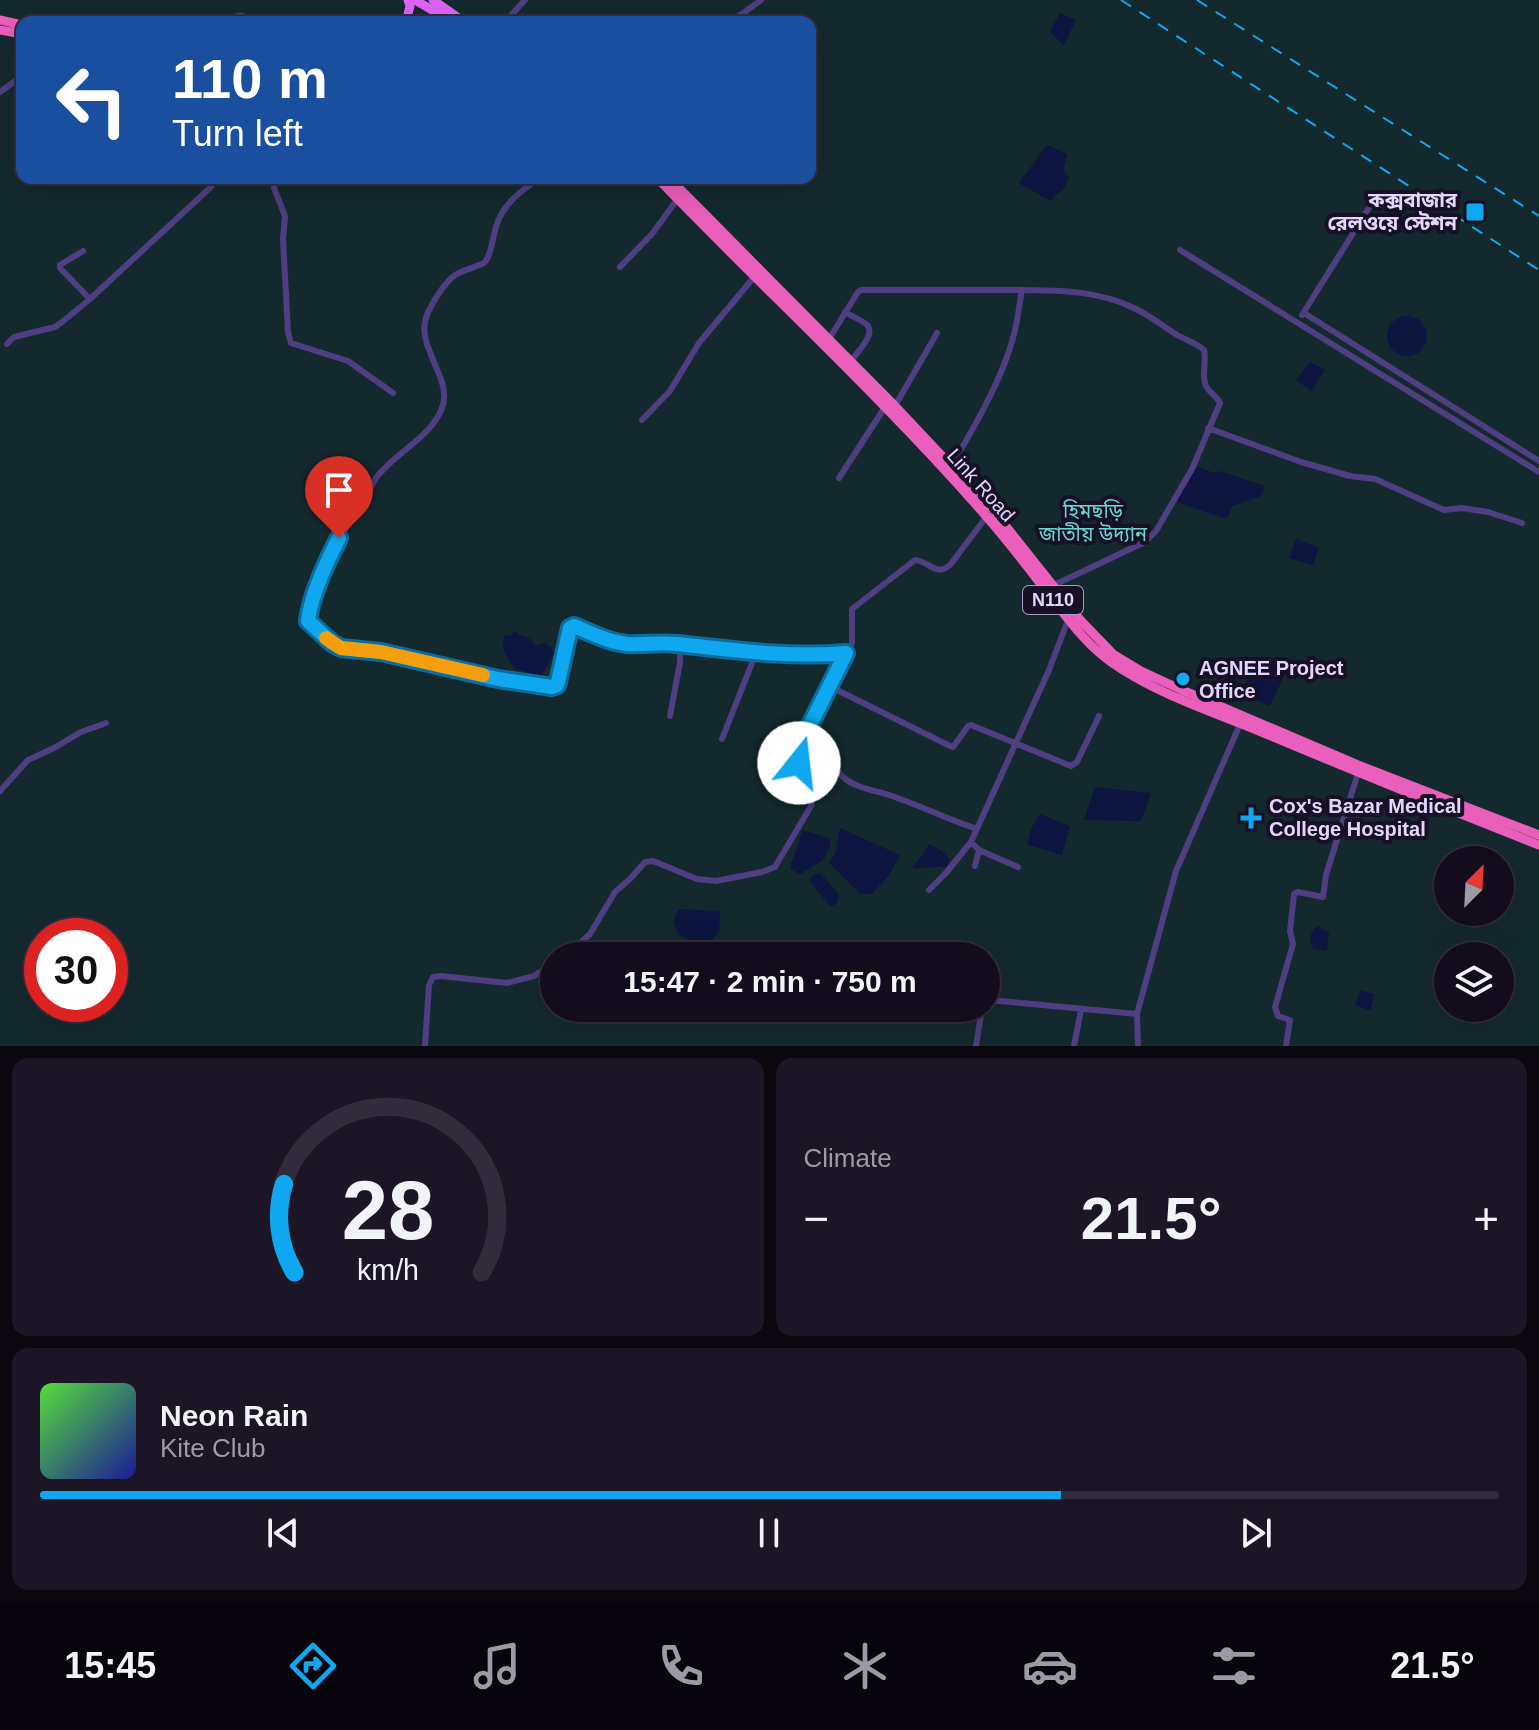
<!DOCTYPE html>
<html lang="en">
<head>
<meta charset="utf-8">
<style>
	:root { --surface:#120c1c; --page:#1b1525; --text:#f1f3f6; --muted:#9c9ba3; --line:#312c3b; --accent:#0fa8f0 }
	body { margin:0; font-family:Arial,"Noto Sans Bengali",sans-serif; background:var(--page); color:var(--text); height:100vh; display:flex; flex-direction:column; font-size:30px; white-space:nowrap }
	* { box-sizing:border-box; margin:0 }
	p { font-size:26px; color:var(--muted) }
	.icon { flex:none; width:44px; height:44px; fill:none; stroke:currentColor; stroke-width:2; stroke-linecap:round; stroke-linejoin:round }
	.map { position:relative; height:1046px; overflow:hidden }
	.sheet { display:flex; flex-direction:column; gap:12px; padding:12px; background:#0a070f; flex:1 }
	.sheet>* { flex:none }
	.top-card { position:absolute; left:16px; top:16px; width:800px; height:168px; border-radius:16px; box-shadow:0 8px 32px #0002,0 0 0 2px var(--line); background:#1a4fa0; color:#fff; overflow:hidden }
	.needle { width:52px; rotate:24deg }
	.tools { position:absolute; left:1434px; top:846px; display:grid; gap:16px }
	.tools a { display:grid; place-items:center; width:80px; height:80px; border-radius:50%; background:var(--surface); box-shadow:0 8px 32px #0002,0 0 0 2px var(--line); font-size:40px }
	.speed { position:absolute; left:24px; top:918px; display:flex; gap:16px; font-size:40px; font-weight:700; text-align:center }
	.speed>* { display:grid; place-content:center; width:104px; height:104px; border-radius:50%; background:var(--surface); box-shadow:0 8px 32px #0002,0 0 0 2px var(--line); line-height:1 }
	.speed .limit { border:12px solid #d22; background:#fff; color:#111 }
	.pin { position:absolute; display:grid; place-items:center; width:68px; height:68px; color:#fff; margin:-82px -34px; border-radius:50% 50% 50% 0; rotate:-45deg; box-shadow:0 0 8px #0007 }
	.pin .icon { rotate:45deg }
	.me { position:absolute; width:88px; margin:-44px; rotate:16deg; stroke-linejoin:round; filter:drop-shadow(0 0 6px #0008) }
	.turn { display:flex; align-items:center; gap:28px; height:168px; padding:0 24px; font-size:36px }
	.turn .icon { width:104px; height:104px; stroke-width:2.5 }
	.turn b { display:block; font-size:56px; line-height:68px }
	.big { font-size:60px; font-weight:700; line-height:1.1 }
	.sheet .card { flex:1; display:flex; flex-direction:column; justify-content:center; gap:12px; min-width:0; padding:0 28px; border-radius:16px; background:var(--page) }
	.sheet .dial { align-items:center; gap:0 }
	.dial svg { height:208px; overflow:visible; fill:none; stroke:var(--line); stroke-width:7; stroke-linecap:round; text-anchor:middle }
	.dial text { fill:var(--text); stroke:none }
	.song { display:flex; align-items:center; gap:24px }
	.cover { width:96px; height:96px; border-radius:12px; background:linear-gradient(135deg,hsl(110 70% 55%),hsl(240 70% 35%)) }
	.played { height:8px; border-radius:4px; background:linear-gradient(90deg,var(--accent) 70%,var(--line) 70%) }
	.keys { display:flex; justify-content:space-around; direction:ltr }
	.heat { display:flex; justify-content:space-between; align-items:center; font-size:44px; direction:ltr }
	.sheet .tiles { flex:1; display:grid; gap:12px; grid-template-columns:1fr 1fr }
	.card:last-child { grid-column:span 2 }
	.trip { position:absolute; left:540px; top:942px; width:460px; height:80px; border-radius:40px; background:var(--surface); box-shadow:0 8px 32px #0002,0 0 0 2px var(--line); font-weight:700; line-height:80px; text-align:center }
	.tab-bar { display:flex; height:128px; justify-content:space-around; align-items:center; background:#07050b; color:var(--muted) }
	.tab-bar .icon { width:56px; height:56px }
	.tab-bar .on { color:var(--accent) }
	.tab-bar b { font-size:36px; color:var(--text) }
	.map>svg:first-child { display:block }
</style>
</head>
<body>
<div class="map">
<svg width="1539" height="1046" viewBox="0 0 1539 1046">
	<rect width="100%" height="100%" fill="#181025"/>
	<path fill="#14292e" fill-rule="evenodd" d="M 0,0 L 1539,0 L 1539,1046 L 0,1046 ZM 22,22 L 810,22 L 810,178 L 22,178 ZM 1448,860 L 1500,860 L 1500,912 L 1448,912 ZM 42,936 L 110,936 L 110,1004 L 42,1004 ZM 554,956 L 986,956 L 986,1008 L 554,1008 ZM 1448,956 L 1500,956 L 1500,1008 L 1448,1008 Z"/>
	<path fill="#0d1540" d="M 1060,13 L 1076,20 L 1064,45 L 1050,32 Z
		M 1047,145 L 1067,154 L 1063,171 L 1069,177 L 1064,188 L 1050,201 L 1019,183 Z
		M1387 336a20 20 0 1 1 40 0a20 20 0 1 1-40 0Z
		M 1310,362 L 1325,370 L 1311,391 L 1296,380 Z
		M 1196,466 L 1214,473 L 1219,471 L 1265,486 L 1261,496 L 1232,506 L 1227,519 L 1176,502 Z
		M 1296,539 L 1319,548 L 1313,565 L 1289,558 Z
		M 514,630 L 519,635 L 526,636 L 536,645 L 544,643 L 551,647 L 554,653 L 542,676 L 515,669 C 508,658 499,649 505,635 L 512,636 Z
		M 1260,658 L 1288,667 L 1270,706 L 1241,694 L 1255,661 Z
		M 1095,787 L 1151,793 L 1141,821 L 1084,820 Z
		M 1040,814 L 1070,826 L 1062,855 L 1027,844 L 1032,827 Z
		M 840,828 L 900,855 L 890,874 L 872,894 L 860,894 L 829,863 L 836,852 Z
		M 803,830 L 828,838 L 831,843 L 824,859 L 799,875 L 790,868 Z
		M 929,844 L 943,852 L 950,860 L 946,867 C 934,866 923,869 911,868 L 924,853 Z
		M 820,873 L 839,894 L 838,902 L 831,907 L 810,882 L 812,876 Z
		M 678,909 L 720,911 L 719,932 L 709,944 L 690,940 L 678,935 L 674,921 Z
		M 1317,926 L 1329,932 L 1327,951 L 1312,948 L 1310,936 Z
		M 1361,990 L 1374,994 L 1371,1009 L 1368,1010 L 1355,1005 Z"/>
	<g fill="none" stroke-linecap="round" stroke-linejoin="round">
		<path stroke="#4f3e81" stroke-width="6" d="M 505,22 L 525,0
			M 731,22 L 761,0
			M 0,92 L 22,76
			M 275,178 L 274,188 L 285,216 L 283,239 L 288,332 L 291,343 L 348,361 L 393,393
			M 539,178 C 523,190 506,201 498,221 C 493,233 493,247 487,259 L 484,263 C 475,267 464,270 455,275 C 445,282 427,309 425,322 C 423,330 426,344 430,352 C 436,370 448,386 443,405 C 433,437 395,452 376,478 L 331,553 L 309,609 L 308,621 L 332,643 L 341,648 L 381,652 L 498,679 L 552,687 L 557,685 L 558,682 L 570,628 L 574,626 C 592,633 608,642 627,644 C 644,645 661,642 677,644 C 734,651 789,658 846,653
			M 1180,250 L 1539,472
			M 83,251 L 60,265 L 60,268 L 90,299
			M 620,267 L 652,234 L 679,197
			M 1022,290 C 1060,290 1099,291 1134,308 C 1149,315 1163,326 1177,335 C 1186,340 1196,343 1204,350 C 1207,361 1201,376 1206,386 C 1210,393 1217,397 1220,403 L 1192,469 L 1156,531 L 1145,542 L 1052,586
			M 845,312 C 851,316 864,321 868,326 C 875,336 856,353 851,361
			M 1304,313 L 1539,461
			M 1302,315 L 1375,198
			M 829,339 L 858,292 L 861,290 L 1022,290 C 1019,305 1018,320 1014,334 C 1003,378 974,428 951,466
			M 7,344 L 14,337 L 55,327 L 62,322 L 90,299 L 211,187 L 216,178
			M 895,406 L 937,333
			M 642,420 L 670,391 L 699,343 L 755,276
			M 1208,428 L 1301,462 L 1350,476 L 1375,479 L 1444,510 L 1462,508 L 1488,512 L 1522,523
			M 839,478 L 885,407
			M 829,686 L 950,746 L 953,747 L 968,726 L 971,725 L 1071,766 L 1077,762 L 1099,716
			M 815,714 C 821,735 826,761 843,777 C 855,788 874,790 889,795 C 919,805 947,819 977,829
			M 670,716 L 680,662 L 680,644
			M 722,739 L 756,653
			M 0,791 L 28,760 L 54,748 L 81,732 L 106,723
			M 971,842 L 979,850 L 1018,867
			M 975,866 L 979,850
			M 929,890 L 945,874 L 971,842 L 1049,670 L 1068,620
			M 566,956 L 590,934 L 615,892 L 631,878 L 645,862 L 653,861 L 697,879 L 716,881 L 762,872 L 775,867 L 811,806 C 820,775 794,774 799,747 L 852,643 L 852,609 L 915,560 C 930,562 936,577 950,565 L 987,516
			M 986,1004 L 989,1000 L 1137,1014 L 1176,871 L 1241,722
			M 1137,1014 L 1138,1046
			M 425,1046 L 429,985 L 433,977 L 441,976 L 507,983 L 534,976 L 554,963
			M 976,1046 L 982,1008
			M 1074,1046 L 1081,1010
			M 1286,1046 L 1290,1020 L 1278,1016 L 1275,1007 L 1293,944 L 1290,931 L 1294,894 L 1298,892 L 1323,897 L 1326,875 L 1358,773"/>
		<path stroke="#df64f6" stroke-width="9" d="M 415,0 L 452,22
			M 433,0 L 464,22
			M 406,22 L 410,6 L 408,0"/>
		<path stroke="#ea5ebc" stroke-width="9" d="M 0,20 L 22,25
			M 176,22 L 241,18 L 277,22
			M 298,22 L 352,22
			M 0,30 L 22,34
			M 657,178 C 766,291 882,397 986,516 C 1007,540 1027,566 1046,591 C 1066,616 1085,644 1111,662 C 1155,693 1210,711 1259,731 C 1352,770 1445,808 1539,845
			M 669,178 L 895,406 L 993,510 L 1082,622 L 1113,654 L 1141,671 L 1182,690 L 1358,765 L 1539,835"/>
		<path stroke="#0fa8f0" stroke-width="2" stroke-dasharray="12 10" stroke-linecap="butt" d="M 1121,0 L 1539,270
			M 1197,0 L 1539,216"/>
	</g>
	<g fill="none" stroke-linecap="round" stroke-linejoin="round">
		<g stroke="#0a6d9c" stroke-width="20">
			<path id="route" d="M 339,538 C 327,561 311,595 308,621 L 332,643 L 341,648 L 381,652 L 498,679 L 552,687 L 557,685 L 558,682 L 570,628 L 574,626 C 591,633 608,642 627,644 C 644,645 661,642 677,644 C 735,650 787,658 846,653 L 799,747 L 798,755 L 799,763"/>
		</g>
		<use href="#route" stroke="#0fa8f0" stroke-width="14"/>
		<path stroke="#f59e0b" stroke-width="14" d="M 326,638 L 341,648 L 381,652 L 483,675"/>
	</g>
	<g fill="#0fa8f0" stroke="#181025" stroke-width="3">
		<rect x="1465" y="202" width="20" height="20" rx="4"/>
		<circle cx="1183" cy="679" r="8"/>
		<path d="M1247 806h8v8h8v8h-8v8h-8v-8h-8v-8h8z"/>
	</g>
	<g text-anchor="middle" stroke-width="8" stroke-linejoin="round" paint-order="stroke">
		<rect fill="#181025" stroke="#a69bbc" stroke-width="2" x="1023" y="586" width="60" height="28" rx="6"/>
		<g font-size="18" font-weight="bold" fill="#e3d6fd">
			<text x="1053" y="606">N110</text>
		</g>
		<g font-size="20" font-weight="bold" fill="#e3d6fd" stroke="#181025" text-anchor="start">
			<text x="1457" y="207" text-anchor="end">কক্সবাজার<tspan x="1457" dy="23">রেলওয়ে স্টেশন</tspan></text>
			<text x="1199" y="675">AGNEE Project<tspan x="1199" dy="23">Office</tspan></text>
			<text x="1269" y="813">Cox's Bazar Medical<tspan x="1269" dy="23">College Hospital</tspan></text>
		</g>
		<g font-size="20" fill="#e3d6fd" stroke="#181025">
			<text transform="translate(981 485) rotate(48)" y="7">Link Road</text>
		</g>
		<g font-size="20" fill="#66d9d5" stroke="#181025">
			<text x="1093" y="518">হিমছড়ি<tspan x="1093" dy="23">জাতীয় উদ্যান</tspan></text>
		</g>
	</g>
</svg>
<div class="tools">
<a><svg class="needle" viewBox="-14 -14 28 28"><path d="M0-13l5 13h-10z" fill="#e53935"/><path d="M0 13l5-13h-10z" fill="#9c9ba3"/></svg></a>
<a><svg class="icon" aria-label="layers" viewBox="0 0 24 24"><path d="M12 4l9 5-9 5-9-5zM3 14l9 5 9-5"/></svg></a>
</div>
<div class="speed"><div class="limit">30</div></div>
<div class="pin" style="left:339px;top:538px;background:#d93025"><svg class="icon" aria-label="arrive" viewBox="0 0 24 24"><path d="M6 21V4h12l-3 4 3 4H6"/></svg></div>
<svg class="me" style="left:799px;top:763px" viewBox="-20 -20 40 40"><circle r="19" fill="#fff"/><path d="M0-13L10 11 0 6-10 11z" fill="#0fa8f0"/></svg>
<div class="trip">15:47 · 2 min · 750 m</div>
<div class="top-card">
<div class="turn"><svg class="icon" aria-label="left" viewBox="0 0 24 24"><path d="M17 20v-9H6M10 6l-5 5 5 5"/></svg><div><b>110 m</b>Turn left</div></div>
</div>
</div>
<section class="sheet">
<div class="tiles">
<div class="card dial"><svg viewBox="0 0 100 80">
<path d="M14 69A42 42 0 1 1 86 69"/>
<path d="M14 69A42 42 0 0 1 10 35" stroke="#0fa8f0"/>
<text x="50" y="56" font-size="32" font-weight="700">28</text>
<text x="50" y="72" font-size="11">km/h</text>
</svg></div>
<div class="card"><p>Climate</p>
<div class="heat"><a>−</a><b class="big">21.5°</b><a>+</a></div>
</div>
<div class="card">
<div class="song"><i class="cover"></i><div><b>Neon Rain</b><p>Kite Club</p></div></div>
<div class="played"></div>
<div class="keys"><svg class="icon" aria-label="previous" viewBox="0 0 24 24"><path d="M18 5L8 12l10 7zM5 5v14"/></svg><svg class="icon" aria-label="pause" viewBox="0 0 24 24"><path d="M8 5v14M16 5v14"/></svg><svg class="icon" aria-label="next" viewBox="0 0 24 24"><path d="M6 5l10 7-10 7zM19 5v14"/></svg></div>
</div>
</div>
</section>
<nav class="tab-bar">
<b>15:45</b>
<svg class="icon on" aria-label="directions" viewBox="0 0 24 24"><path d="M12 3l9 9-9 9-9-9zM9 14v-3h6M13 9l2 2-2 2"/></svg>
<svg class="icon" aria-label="music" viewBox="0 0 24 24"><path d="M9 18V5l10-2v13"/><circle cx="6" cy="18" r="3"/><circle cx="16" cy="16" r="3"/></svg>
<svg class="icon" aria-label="phone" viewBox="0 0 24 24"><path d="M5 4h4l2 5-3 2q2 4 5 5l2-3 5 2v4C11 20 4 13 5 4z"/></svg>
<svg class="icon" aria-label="climate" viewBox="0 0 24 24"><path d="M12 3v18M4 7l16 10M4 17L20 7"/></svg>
<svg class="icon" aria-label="car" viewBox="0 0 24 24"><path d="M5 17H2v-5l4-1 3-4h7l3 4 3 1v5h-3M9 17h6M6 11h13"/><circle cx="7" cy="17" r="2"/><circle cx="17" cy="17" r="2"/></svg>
<svg class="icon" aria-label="filters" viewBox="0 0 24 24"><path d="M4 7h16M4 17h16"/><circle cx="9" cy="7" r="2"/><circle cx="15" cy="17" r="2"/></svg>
<b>21.5°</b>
</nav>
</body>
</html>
